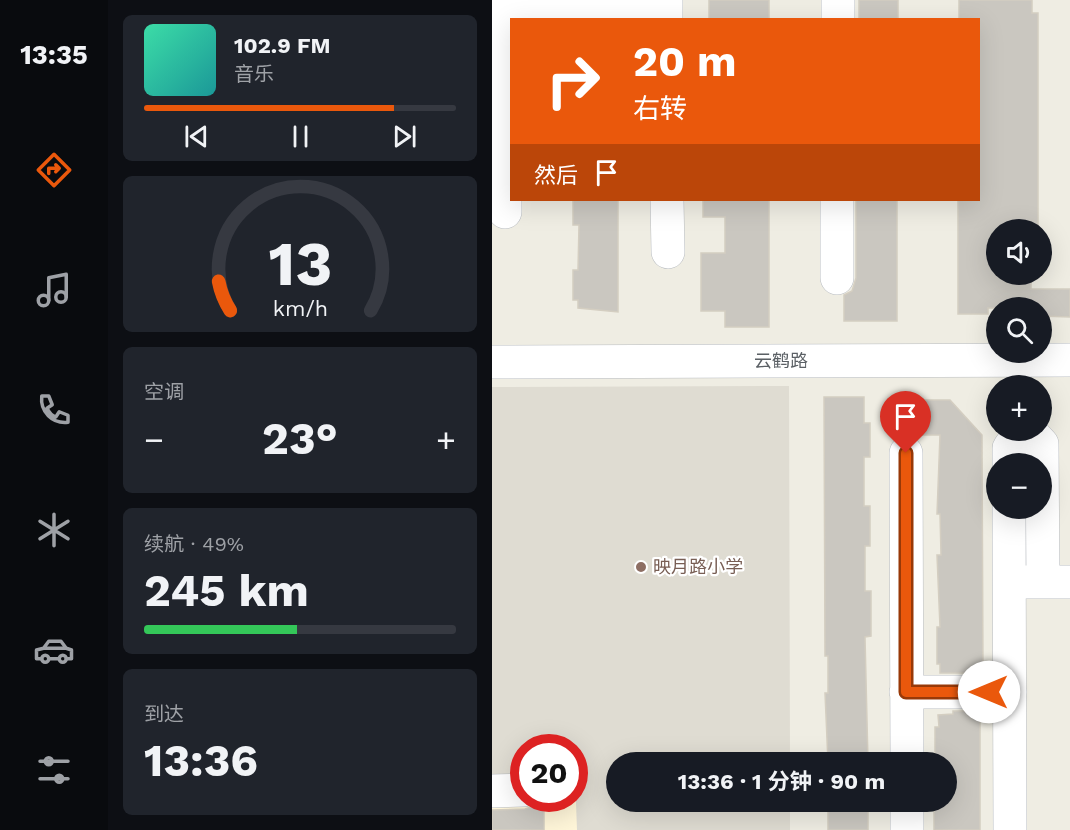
<!DOCTYPE html>
<html lang="zh">
<head>
<meta charset="utf-8">
<style>
	:root { --surface:#171b24; --page:#20242c; --text:#f1f3f6; --muted:#9ea1a6; --line:#363941; --accent:#ea580c }
	body { margin:0; font-family:"Work Sans","Noto Sans SC",sans-serif; background:var(--page); color:var(--text); height:100vh; display:flex; flex-direction:column; font-size:22px; white-space:nowrap }
	* { box-sizing:border-box; margin:0 }
	p { font-size:20px; color:var(--muted) }
	.icon { flex:none; width:33px; height:33px; fill:none; stroke:currentColor; stroke-width:2; stroke-linecap:round; stroke-linejoin:round }
	.map { position:relative; flex:1; overflow:hidden }
	.details { display:flex; flex-direction:column; gap:15px; padding:15px; background:#0d0f14; width:384px }
	.details>* { flex:none }
	.top-card { position:absolute; left:18px; top:18px; width:470px; height:183px; border-radius:0px; box-shadow:0 6px 24px #0002; background:#ea580c; color:#fff; overflow:hidden }
	.tools { position:absolute; left:494px; top:219px; display:grid; gap:12px }
	.tools a { display:grid; place-items:center; width:66px; height:66px; border-radius:50%; background:var(--surface); box-shadow:0 6px 24px #0002; font-size:30px }
	.speed { position:absolute; left:18px; top:734px; display:flex; gap:12px; font-size:30px; font-weight:700; text-align:center }
	.speed>* { display:grid; place-content:center; width:78px; height:78px; border-radius:50%; background:var(--surface); box-shadow:0 6px 24px #0002; line-height:1 }
	.speed .limit { border:9px solid #d22; background:#fff; color:#111 }
	.pin { position:absolute; display:grid; place-items:center; width:51px; height:51px; color:#fff; margin:-62px -26px; border-radius:50% 50% 50% 0; rotate:-45deg; box-shadow:0 0 6px #0007 }
	.pin .icon { rotate:45deg }
	.me { position:absolute; width:66px; margin:-33px; rotate:270deg; stroke-linejoin:round; filter:drop-shadow(0 0 4px #0008) }
	.turn { display:flex; align-items:center; gap:21px; height:126px; padding:0 24px; font-size:27px }
	.turn .icon { width:78px; height:78px; stroke-width:2.5 }
	.turn b { display:block; font-size:42px; line-height:51px }
	.then { display:flex; align-items:center; height:57px; padding:0 24px; background:#0003; gap:12px; font-size:22px }
	.big { font-size:45px; font-weight:700; line-height:1.1 }
	.details .card { flex:1; display:flex; flex-direction:column; justify-content:center; gap:9px; min-width:0; padding:0 21px; border-radius:9px; background:var(--page) }
	.details .dial { align-items:center; gap:0 }
	.dial svg { height:156px; overflow:visible; fill:none; stroke:var(--line); stroke-width:7; stroke-linecap:round; text-anchor:middle }
	.dial text { fill:var(--text); stroke:none }
	.song { display:flex; align-items:center; gap:18px }
	.cover { width:72px; height:72px; border-radius:9px; background:linear-gradient(135deg,hsl(160 70% 55%),hsl(180 70% 35%)) }
	.played { height:6px; border-radius:3px; background:linear-gradient(90deg,var(--accent) 80%,var(--line) 80%) }
	.keys { display:flex; justify-content:space-around; direction:ltr }
	.heat { display:flex; justify-content:space-between; align-items:center; font-size:33px; direction:ltr }
	.charge { height:9px; border-radius:4px; background:linear-gradient(90deg,#34c759 49%,var(--line) 0) }
	.trip { position:absolute; left:114px; top:752px; width:351px; height:60px; border-radius:30px; background:var(--surface); box-shadow:0 6px 24px #0002; font-weight:700; line-height:60px; text-align:center }
	main { display:flex; flex:1; min-height:0 }
	.tabs { display:flex; flex-direction:column; width:108px; justify-content:space-around; align-items:center; background:#090b0e; color:var(--muted) }
	.tabs .icon { width:42px; height:42px }
	.tabs .current { color:var(--accent) }
	.tabs b { font-size:27px; color:var(--text) }
	.map>svg:first-child { display:block }
</style>
</head>
<body>
<main>
<nav class="tabs">
<b>13:35</b>
<svg class="icon current" aria-label="directions" viewBox="0 0 24 24"><path d="M12 3l9 9-9 9-9-9zM9 14v-3h6M13 9l2 2-2 2"/></svg>
<svg class="icon" aria-label="music" viewBox="0 0 24 24"><path d="M9 18V5l10-2v13"/><circle cx="6" cy="18" r="3"/><circle cx="16" cy="16" r="3"/></svg>
<svg class="icon" aria-label="phone" viewBox="0 0 24 24"><path d="M5 4h4l2 5-3 2q2 4 5 5l2-3 5 2v4C11 20 4 13 5 4z"/></svg>
<svg class="icon" aria-label="climate" viewBox="0 0 24 24"><path d="M12 3v18M4 7l16 10M4 17L20 7"/></svg>
<svg class="icon" aria-label="car" viewBox="0 0 24 24"><path d="M5 17H2v-5l4-1 3-4h7l3 4 3 1v5h-3M9 17h6M6 11h13"/><circle cx="7" cy="17" r="2"/><circle cx="17" cy="17" r="2"/></svg>
<svg class="icon" aria-label="filters" viewBox="0 0 24 24"><path d="M4 7h16M4 17h16"/><circle cx="9" cy="7" r="2"/><circle cx="15" cy="17" r="2"/></svg>
</nav>
<section class="details">
<div class="card">
<div class="song"><i class="cover"></i><div><b>102.9 FM</b><p>音乐</p></div></div>
<div class="played"></div>
<div class="keys"><svg class="icon" aria-label="previous" viewBox="0 0 24 24"><path d="M18 5L8 12l10 7zM5 5v14"/></svg><svg class="icon" aria-label="pause" viewBox="0 0 24 24"><path d="M8 5v14M16 5v14"/></svg><svg class="icon" aria-label="next" viewBox="0 0 24 24"><path d="M6 5l10 7-10 7zM19 5v14"/></svg></div>
</div>
<div class="card dial"><svg viewBox="0 0 100 80">
<path d="M14 69A42 42 0 1 1 86 69"/>
<path d="M14 69A42 42 0 0 1 8 54" stroke="#ea580c"/>
<text x="50" y="56" font-size="32" font-weight="700">13</text>
<text x="50" y="72" font-size="11">km/h</text>
</svg></div>
<div class="card"><p>空调</p>
<div class="heat"><a>−</a><b class="big">23°</b><a>+</a></div>
</div>
<div class="card"><p>续航 · 49%</p><b class="big">245 km</b><div class="charge"></div></div>
<div class="card"><p>到达</p><b class="big">13:36</b></div>
</section>
<div class="map">
<svg width="578" height="830" viewBox="0 0 578 830">
	<rect width="100%" height="100%" fill="#efede3"/>
	<path fill="#fff6d9" d="M 83,777 L 85,777 L 85,830 L 0,830 L 0,778 L 32,798 L 82,798 Z"/>
	<path fill="#dfdcd2" d="M 297,386 L 298,762 L 124,762 L 124,801 L 298,801 L 298,830 L 85,830 L 82,747 L 32,747 L 31,778 L 0,778 L 0,387 Z"/>
	<path fill="#cac7c0" stroke="#d4cec1" stroke-width="1.5" d="M 217,0 L 277,0 L 277,20 L 217,20 Z
		M 367,0 L 406,0 L 406,20 L 367,20 Z
		M 467,0 L 540,0 L 540,13 L 546,13 L 546,230 L 504,230 L 504,274 L 539,274 L 539,289 L 578,289 L 578,317 L 549,316 L 549,308 L 496,308 L 496,314 L 466,314 L 466,200 L 486,200 L 486,20 L 467,20 Z
		M 81,200 L 126,200 L 126,312 L 86,308 L 86,300 L 81,300 L 81,270 L 86,270 L 87,225 L 81,225 Z
		M 211,200 L 277,200 L 277,327 L 233,327 L 233,311 L 209,311 L 209,253 L 233,253 L 233,217 L 211,217 Z
		M 364,200 L 405,200 L 405,321 L 352,321 L 352,295 L 360,291 L 364,278 Z
		M 332,397 L 372,397 L 372,423 L 378,423 L 378,457 L 372,457 L 372,506 L 378,506 L 378,546 L 373,546 L 373,591 L 379,591 L 379,636 L 373,637 L 376,762 L 336,762 L 333,693 L 336,693 L 336,656 L 333,656 Z
		M 430,400 L 458,400 L 490,435 L 491,673 L 448,673 L 448,664 L 445,664 L 445,627 L 448,627 L 445,555 L 449,555 L 448,514 L 445,514 L 448,435 L 430,435 Z
		M 461,711 L 488,711 L 488,830 L 442,830 L 442,801 L 454,801 L 454,762 L 443,762 L 443,727 L 447,727 L 446,715 L 461,714 Z
		M 49,798 L 52,798 L 52,830 L 0,830 L 0,810 L 33,809 L 42,806 Z
		M 336,801 L 376,801 L 376,830 L 336,830 Z"/>
	<g fill="none" stroke-linecap="round" stroke-linejoin="round">
		<g stroke="#b8bcc1" stroke-width="34">
			<path id="minor" d="M 174,0 L 174,20
				M 346,20 L 346,0
				M 175,200 L 176,252
				M 13,212 L 13,6 L 145,6 L 145,20
				M 345,278 L 345,200
				M 0,362 L 578,360
				M 537,430 L 550,444 L 551,582
				M 414,453 L 415,762
				M 517,464 L 517,448 L 530,430
				M 517,508 L 518,830
				M 529,582 L 578,582
				M 414,692 L 518,692
				M 0,791 L 32,790
				M 415,801 L 415,830"/>
		</g>
		<use href="#minor" stroke="#fff" stroke-width="33"/>
	</g>
	<g fill="none" stroke-linecap="round" stroke-linejoin="round">
		<g stroke="#983908" stroke-width="15">
			<path id="route" d="M 414,453 L 414,692 L 497,692"/>
		</g>
		<use href="#route" stroke="#ea580c" stroke-width="10"/>
	</g>
	<circle fill="#8d6e63" stroke="#fff" stroke-width="2" cx="149" cy="567" r="6"/>
	<g text-anchor="middle" stroke-width="4.5" stroke-linejoin="round" paint-order="stroke">
		<g font-size="18" fill="#5b6065" stroke="#fff">
			<text x="289" y="367">云鹤路</text>
		</g>
		<g font-size="18" fill="#785e54" stroke="#fff" text-anchor="start">
			<text x="161" y="573">映月路小学</text>
		</g>
	</g>
</svg>
<div class="tools">
<a><svg class="icon" aria-label="sound" viewBox="0 0 24 24"><path d="M4 9h4l5-4v14l-5-4H4zM17 9q2 3 0 6"/></svg></a>
<a><svg class="icon" aria-label="search" viewBox="0 0 24 24"><circle cx="10" cy="10" r="6"/><path d="M15 15l6 6"/></svg></a>
<a>+</a>
<a>−</a>
</div>
<div class="speed"><div class="limit">20</div></div>
<div class="pin" style="left:414px;top:453px;background:#d93025"><svg class="icon" aria-label="arrive" viewBox="0 0 24 24"><path d="M6 21V4h12l-3 4 3 4H6"/></svg></div>
<svg class="me" style="left:497px;top:692px" viewBox="-20 -20 40 40"><circle r="19" fill="#fff"/><path d="M0-13L10 11 0 6-10 11z" fill="#ea580c"/></svg>
<div class="trip">13:36 · 1 分钟 · 90 m</div>
<div class="top-card">
<div class="turn"><svg class="icon" aria-label="right" viewBox="0 0 24 24"><path d="M7 20v-9h11M14 6l5 5-5 5"/></svg><div><b>20 m</b>右转</div></div>
<div class="then">然后<svg class="icon" aria-label="arrive" viewBox="0 0 24 24"><path d="M6 21V4h12l-3 4 3 4H6"/></svg></div>
</div>
</div>
</main>
</body>
</html>
